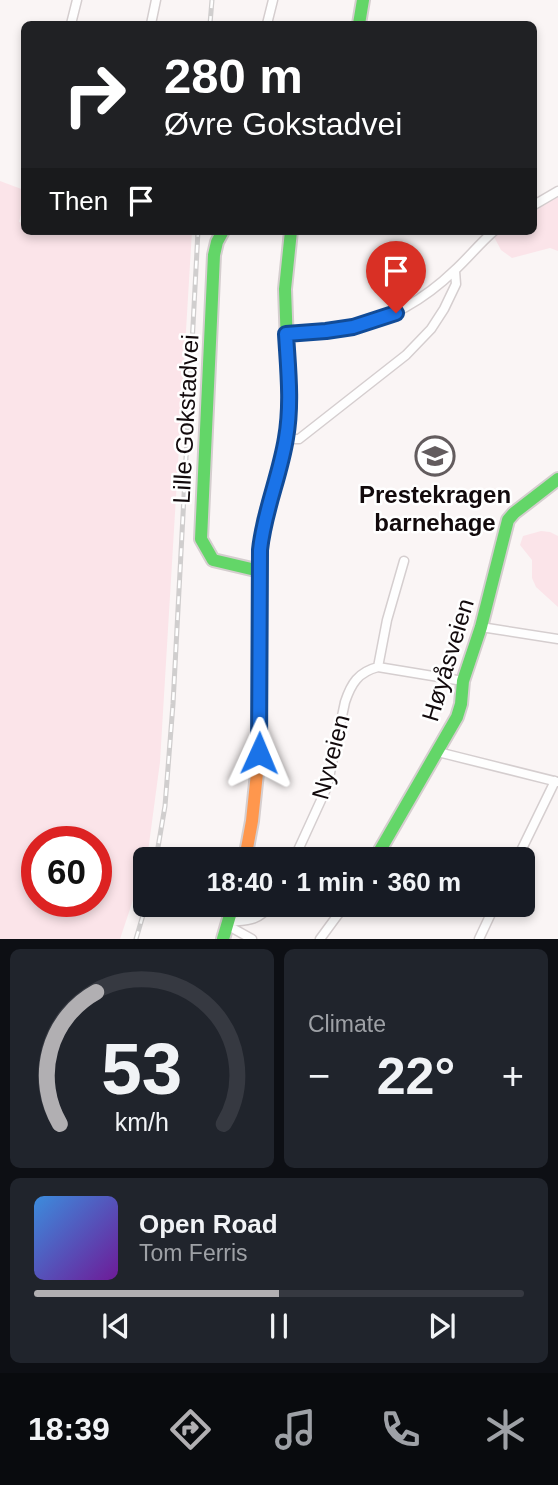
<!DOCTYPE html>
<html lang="en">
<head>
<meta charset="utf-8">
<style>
	:root { --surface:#171b24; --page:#20242c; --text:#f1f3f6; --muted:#9ea1a6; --line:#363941; --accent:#b1afb2 }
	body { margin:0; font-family:Arial,sans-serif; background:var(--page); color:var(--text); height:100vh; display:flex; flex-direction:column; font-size:26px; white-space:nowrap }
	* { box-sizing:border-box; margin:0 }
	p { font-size:23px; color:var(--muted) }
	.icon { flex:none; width:38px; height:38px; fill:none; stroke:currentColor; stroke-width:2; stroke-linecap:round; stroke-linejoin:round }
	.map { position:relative; height:939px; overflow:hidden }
	.drawer { display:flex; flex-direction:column; gap:10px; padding:10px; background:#0d0f14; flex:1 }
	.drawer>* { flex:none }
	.guide { position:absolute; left:21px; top:21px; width:516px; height:214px; border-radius:10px; box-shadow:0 4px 10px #0003; background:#202124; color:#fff; overflow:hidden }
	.speed { position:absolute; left:21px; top:826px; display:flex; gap:14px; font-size:35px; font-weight:700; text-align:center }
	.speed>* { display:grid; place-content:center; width:91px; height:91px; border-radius:50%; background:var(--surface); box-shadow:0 4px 10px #0003; line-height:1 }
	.speed .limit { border:10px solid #d22; background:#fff; color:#111 }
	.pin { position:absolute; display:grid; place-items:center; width:60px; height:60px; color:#fff; margin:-72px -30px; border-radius:50% 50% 50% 0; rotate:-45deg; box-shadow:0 0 7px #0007 }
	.pin .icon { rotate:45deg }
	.me { position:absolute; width:77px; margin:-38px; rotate:1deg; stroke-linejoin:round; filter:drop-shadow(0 0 5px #0008) }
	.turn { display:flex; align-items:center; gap:24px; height:147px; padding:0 28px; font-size:32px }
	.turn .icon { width:91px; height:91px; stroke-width:2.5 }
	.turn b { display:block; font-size:49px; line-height:60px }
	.then { display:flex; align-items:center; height:66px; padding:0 28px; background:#0003; gap:14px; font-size:26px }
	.big { font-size:52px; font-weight:800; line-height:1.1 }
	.drawer .widget { flex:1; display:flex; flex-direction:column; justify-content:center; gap:10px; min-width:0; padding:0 24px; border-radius:10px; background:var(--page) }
	.drawer .dial { align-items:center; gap:0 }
	.dial svg { height:182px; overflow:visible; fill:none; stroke:var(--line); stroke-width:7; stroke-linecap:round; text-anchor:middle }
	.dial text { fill:var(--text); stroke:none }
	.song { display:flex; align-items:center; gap:21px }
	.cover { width:84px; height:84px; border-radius:10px; background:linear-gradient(135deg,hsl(210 70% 55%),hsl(280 70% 35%)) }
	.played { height:7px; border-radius:4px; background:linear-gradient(90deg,var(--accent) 50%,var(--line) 50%) }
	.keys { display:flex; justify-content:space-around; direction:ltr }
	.heat { display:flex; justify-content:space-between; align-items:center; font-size:38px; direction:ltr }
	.drawer .tiles { flex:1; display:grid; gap:10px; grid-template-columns:1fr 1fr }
	.widget:last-child { grid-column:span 2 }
	.trip { position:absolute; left:133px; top:847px; width:402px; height:70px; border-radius:10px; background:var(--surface); box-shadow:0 4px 10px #0003; font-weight:800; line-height:70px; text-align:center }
	.menu { display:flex; height:112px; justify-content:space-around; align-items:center; background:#090b0e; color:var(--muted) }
	.menu .icon { width:49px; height:49px }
	.menu .selected { color:var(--accent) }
	.menu b { font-size:32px; color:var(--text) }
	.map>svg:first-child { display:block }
</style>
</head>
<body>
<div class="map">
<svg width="558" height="939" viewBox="0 0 558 939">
	<rect width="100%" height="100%" fill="#faf5f5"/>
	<path fill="#fbe4e9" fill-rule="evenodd" d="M 0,181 L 24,190 L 24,202 L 19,222 L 24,223 L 24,231 L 192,231 L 160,762 L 147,859 L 145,859 L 145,864 L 120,939 L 0,939 ZM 37,842 L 96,842 L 96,901 L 37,901 Z
		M 558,191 L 558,251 L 550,248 L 512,258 L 501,250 L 492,233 L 494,231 L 534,231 L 534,205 Z
		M 541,531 L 550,532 L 558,536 L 558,607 L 536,587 L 532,578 L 532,560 L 520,545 L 523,536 Z"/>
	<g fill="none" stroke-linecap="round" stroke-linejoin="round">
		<g stroke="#d5cecf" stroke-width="11">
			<path id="street" d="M 71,24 L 77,0
				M 151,24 L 156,0
				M 267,24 L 273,0
				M 534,205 L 558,191
				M 286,334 C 308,332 330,332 351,328 C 391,319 426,298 455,270 C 469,257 480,243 494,231
				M 286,439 L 299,439 L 406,355 L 431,329 L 444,309 L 456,284 L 455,271
				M 481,627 L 558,639
				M 378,667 L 387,620 L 404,561
				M 438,752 L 558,782
				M 294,859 L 327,787 L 345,702 C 351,684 358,672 378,667 L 463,681
				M 517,859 L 555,781
				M 228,922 C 249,920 256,922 271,905
				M 228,922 L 234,929 L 252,939
				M 320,939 L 345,905
				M 479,939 L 495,905"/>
		</g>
		<g stroke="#d5cecf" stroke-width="16">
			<path id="fast" d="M 359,24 L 363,0
				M 223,231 L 217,242 L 214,255 L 201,539 L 213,560 L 260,571
				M 262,535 L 264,520 L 279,470 L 288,429 L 289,401 L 285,289 L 291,231
				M 375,859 L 457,717 L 461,704 L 463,681 L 481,627 L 508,520 L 514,513 L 558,479
				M 223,939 L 233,905"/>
		</g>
		<g stroke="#d5cecf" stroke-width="16">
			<path id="slow" d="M 245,859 L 252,821 L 260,744 L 260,550 L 262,535"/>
		</g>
		<use href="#street" stroke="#fefefe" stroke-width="8"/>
		<use href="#fast" stroke="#63d668" stroke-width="12"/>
		<use href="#slow" stroke="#ff974d" stroke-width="12"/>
		<g stroke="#d0cece" stroke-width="5">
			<path id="rail" d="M 210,24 L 212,0
				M 156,859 L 165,806 L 173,704 L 198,231
				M 136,939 L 146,905"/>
		</g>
		<use href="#rail" stroke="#fff" stroke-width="2.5" stroke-dasharray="8" stroke-linecap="butt"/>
	</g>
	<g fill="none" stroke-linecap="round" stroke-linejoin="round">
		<g stroke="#114b97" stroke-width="18">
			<path id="route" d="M 259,753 L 260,550 C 264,511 280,476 286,438 C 292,404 288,368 286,334 L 326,331 L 353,327 L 396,313"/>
		</g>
		<use href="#route" stroke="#1a73e8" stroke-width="12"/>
	</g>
	<defs>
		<g id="school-ring" transform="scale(2.0125)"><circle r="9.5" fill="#fff" stroke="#635c5e" stroke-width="1.5"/><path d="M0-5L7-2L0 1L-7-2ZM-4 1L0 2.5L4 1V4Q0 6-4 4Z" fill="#635c5e"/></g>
	</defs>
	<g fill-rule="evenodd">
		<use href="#school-ring" x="435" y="456"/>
	</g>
	<g text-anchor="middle" stroke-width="5" stroke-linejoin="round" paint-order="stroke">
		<g font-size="24" fill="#120a0c" stroke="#fff">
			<text transform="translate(186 419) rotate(-87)" y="8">Lille Gokstadvei</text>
			<text transform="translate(448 660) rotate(-73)" y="8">Høyåsveien</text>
			<text transform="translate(331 757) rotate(-75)" y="8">Nyveien</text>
		</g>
		<g font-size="24" font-weight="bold" fill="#120a0c" stroke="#fff">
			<text x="435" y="503">Prestekragen<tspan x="435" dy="28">barnehage</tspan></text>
		</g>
	</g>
</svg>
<div class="speed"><div class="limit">60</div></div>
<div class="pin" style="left:396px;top:313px;background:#d93025"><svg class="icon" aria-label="arrive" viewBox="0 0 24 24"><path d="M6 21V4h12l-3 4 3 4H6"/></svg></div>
<svg class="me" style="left:259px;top:753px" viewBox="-20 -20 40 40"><path d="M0-17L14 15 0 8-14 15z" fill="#1a73e8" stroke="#fff" stroke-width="4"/></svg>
<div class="trip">18:40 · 1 min · 360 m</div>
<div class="guide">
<div class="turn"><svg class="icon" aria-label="right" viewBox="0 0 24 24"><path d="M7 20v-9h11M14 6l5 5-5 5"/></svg><div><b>280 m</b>Øvre Gokstadvei</div></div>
<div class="then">Then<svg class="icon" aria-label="arrive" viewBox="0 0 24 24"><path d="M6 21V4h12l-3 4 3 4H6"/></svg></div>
</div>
</div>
<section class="drawer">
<div class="tiles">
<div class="widget dial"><svg viewBox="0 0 100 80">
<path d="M14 69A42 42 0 1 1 86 69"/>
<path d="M14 69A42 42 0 0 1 30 11" stroke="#b1afb2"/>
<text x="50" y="56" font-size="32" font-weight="700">53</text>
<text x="50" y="72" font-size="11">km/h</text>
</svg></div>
<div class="widget"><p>Climate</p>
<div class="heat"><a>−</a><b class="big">22°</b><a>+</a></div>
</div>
<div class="widget">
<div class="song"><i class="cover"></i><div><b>Open Road</b><p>Tom Ferris</p></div></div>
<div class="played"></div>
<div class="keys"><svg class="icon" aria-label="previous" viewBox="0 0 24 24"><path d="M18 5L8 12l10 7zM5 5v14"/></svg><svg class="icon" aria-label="pause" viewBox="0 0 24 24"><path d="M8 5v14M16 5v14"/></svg><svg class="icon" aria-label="next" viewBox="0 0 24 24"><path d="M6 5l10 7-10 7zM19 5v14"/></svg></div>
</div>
</div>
</section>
<nav class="menu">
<b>18:39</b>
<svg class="icon selected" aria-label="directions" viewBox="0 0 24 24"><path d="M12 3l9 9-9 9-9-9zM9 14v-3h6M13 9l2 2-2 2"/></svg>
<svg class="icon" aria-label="music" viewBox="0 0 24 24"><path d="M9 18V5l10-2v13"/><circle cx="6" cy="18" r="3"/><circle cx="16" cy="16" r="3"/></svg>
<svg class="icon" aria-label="phone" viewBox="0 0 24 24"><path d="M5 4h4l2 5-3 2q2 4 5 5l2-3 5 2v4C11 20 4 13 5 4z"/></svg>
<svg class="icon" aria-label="climate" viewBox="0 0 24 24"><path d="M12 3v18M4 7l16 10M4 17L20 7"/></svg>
</nav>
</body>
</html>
